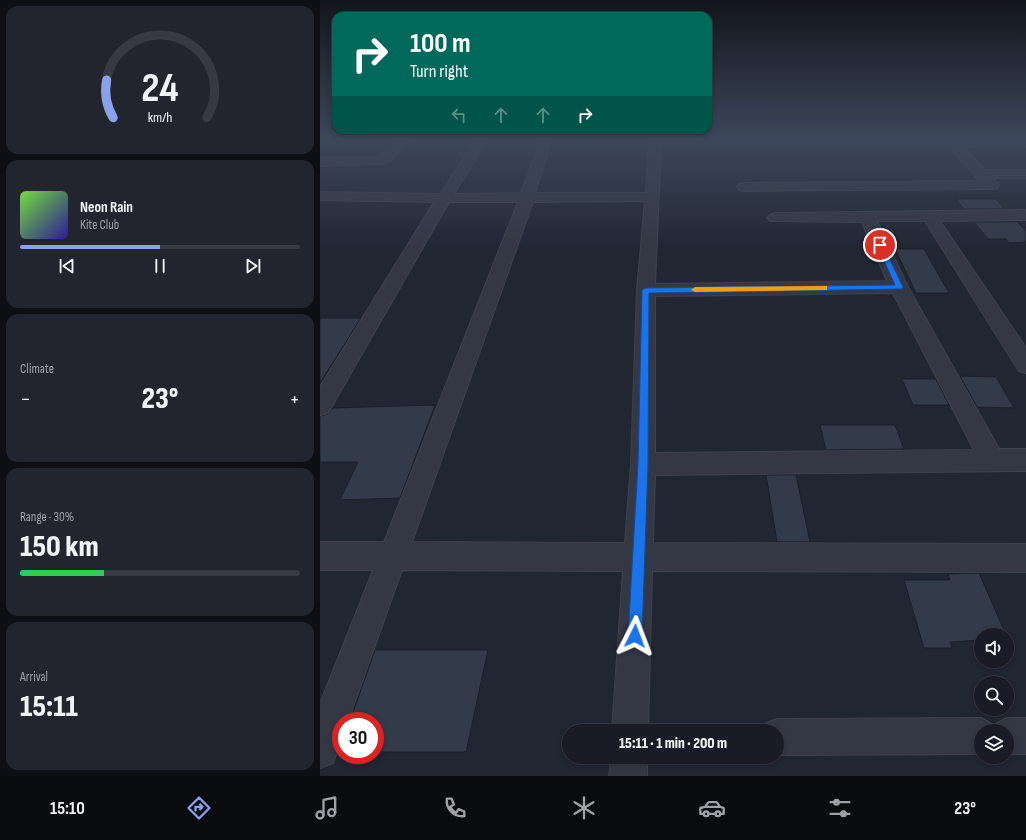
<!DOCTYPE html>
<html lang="en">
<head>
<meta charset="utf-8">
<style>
	:root { --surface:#191c26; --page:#22252e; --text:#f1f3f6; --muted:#9fa1a7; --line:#373a43; --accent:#88a3ec }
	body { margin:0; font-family:"Sofia Sans Condensed",sans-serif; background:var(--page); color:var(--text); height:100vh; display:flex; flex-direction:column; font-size:15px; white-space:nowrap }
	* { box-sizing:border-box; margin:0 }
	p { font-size:13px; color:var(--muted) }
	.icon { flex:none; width:22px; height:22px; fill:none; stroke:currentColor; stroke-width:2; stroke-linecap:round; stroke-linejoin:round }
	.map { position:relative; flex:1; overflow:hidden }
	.sheet { display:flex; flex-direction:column; gap:6px; padding:6px; background:#0e0f15; width:320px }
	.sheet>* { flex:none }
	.top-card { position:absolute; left:12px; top:12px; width:380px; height:122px; border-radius:12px; box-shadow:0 2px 6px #0003,0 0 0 1px var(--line); background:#00695c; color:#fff; overflow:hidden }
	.buttons { position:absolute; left:654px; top:628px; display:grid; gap:8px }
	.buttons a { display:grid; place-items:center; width:40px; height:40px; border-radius:50%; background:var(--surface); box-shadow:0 2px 6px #0003,0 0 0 1px var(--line); font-size:20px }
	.speed { position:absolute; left:12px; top:712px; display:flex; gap:8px; font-size:20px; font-weight:700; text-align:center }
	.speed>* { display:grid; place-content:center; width:52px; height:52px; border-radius:50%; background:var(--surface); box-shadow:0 2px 6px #0003,0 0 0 1px var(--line); line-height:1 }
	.speed .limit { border:6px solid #d22; background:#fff; color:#111 }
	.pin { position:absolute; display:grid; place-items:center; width:34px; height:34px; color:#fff; margin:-17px; border:2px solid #fff; border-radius:50%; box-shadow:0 1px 4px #0007 }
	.me { position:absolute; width:44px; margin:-22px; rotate:3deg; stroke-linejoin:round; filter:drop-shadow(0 0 3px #0008) }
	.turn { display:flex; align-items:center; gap:14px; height:84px; padding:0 12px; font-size:18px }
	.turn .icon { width:52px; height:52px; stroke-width:2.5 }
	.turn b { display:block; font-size:28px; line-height:34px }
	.lanes { display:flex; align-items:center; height:38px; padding:0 12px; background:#0003; justify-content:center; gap:20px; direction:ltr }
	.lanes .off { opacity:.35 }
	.big { font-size:30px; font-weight:800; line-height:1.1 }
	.sheet .tile { flex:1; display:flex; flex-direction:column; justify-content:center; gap:6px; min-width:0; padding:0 14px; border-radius:12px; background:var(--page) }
	.sheet .dial { align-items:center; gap:0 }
	.dial svg { height:104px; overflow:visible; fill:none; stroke:var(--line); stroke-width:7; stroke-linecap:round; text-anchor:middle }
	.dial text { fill:var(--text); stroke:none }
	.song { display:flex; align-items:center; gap:12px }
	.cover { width:48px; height:48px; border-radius:6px; background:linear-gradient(135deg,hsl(100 70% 55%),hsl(250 70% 35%)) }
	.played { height:4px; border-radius:2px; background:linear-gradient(90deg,var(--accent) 50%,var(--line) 50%) }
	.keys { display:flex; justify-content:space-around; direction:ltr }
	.heat { display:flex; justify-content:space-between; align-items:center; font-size:22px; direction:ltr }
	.charge { height:6px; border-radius:3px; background:linear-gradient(90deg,#34c759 30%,var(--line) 0) }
	.trip { position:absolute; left:242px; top:724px; width:222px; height:40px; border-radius:20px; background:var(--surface); box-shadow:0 2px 6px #0003,0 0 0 1px var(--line); font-weight:800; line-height:40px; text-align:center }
	.dock { display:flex; height:64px; justify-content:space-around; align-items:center; background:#0a0b0f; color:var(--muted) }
	.dock .icon { width:28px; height:28px }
	.dock .current { color:var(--accent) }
	.dock b { font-size:18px; color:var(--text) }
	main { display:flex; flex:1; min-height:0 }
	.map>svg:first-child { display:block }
</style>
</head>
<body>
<main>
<section class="sheet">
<div class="tile dial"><svg viewBox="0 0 100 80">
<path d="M14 69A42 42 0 1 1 86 69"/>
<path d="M14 69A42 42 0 0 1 9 40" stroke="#88a3ec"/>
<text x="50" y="56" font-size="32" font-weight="700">24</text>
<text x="50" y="72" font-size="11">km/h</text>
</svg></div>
<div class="tile">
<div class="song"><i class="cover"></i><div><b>Neon Rain</b><p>Kite Club</p></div></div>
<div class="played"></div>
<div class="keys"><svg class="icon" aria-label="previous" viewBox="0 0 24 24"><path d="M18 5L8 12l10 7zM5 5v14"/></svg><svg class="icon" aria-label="pause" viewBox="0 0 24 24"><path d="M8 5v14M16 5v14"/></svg><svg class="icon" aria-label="next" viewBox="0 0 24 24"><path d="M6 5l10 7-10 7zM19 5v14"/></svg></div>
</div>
<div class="tile"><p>Climate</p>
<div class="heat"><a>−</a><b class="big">23°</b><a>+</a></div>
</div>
<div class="tile"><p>Range · 30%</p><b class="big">150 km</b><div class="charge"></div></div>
<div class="tile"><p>Arrival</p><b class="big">15:11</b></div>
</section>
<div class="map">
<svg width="706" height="776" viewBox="0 0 706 776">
	<rect width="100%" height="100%" fill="#212633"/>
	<path fill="#333a49" stroke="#1b202a" d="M 636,199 L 676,199 L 685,209 L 644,209 Z
		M 654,222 L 697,222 L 706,231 L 706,242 L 689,243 L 686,239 L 668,239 Z
		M 575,249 L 604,249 L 629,293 L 596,293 Z
		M 0,318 L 41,318 L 0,383 Z
		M 640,376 L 676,377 L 694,408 L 657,407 Z
		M 582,379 L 616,379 L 629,405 L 593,405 Z
		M 115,405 L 80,498 L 20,500 L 38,462 L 0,462 L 0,416 L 8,414 L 13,408 Z
		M 500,425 L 575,425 L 584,449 L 506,450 Z
		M 446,475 L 476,475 L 490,542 L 457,542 Z
		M 659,573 L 686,635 L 661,635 L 661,640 L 630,642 L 632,648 L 604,648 L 584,580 L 630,580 L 628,574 Z
		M 55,650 L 168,650 L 146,752 L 55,752 L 55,721 L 30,721 Z"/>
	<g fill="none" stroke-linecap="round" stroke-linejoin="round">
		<g stroke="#3d424d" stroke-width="2">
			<path id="minor" d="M 76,140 L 90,140 L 70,161 L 62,164 L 0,166 L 0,158 L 55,157 L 60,155 Z
				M 155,140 L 167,140 L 134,194 L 201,193 L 220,140 L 232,140 L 215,193 L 326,193 L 329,140 L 706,140 L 706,147 L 643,147 L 665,170 L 706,170 L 706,178 L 673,178 L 679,185 L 677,188 L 672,189 L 424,191 L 419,190 L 417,187 L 419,184 L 424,183 L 660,181 L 629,147 L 341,146 L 335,284 L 567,281 L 542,222 L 450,221 L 447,218 L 450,215 L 455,213 L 706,210 L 706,220 L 620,221 L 706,348 L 706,373 L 699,371 L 605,221 L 557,221 L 588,287 L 679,449 L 706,449 L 706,471 L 335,475 L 333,543 L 706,544 L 706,572 L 332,571 L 328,731 L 292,731 L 303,571 L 82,570 L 28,721 L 21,721 C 21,738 19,747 13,763 L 0,768 L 0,704 L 53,570 L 0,570 L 0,542 L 64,542 L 198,202 L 129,202 L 8,413 L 0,415 L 0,387 L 114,202 L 0,200 L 0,192 L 120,194 ZM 325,201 L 317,290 L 311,464 L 305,543 L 92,542 L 213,202 ZM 573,293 L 654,450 L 335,453 L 335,296 Z
				M 661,718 L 674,725 L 687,718 L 706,718 L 706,754 L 687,754 L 687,731 L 661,731 L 661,754 L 457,755 L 457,731 L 442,731 L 444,724 L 457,719 Z
				M 291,757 L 327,757 L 327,776 L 289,776 Z"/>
		</g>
		<use href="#minor" fill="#343844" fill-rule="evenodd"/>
	</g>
	<linearGradient id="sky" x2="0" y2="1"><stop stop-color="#12151c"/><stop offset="0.56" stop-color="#3d475b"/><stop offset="1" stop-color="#3d475b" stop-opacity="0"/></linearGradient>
	<rect width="706" height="249" fill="url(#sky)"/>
	<path fill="#1a73e8" stroke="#114b97" d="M 557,243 L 563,245 L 583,287 L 582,289 L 329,293 L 328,464 L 322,636 L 320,641 L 315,643 L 310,641 L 308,636 L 318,464 L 322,290 L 326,288 L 575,285 L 557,245 Z"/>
	<path fill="#f59e0b" d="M 504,286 L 507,286 L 507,290 L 375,292 L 371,290 L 375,287 Z"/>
</svg>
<div class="buttons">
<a><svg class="icon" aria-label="sound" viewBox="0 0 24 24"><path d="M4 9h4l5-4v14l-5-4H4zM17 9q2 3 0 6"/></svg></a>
<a><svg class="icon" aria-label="search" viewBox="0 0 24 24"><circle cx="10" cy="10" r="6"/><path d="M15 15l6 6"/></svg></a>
<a><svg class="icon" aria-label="layers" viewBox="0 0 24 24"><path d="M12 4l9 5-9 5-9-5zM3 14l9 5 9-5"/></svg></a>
</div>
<div class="speed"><div class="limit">30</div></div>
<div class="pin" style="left:560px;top:245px;background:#d93025"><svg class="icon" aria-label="arrive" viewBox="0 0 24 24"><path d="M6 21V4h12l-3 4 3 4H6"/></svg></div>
<svg class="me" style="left:315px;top:636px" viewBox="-20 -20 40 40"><path d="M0-17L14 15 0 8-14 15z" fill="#1a73e8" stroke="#fff" stroke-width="4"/></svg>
<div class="trip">15:11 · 1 min · 200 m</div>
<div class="top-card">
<div class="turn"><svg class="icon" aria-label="right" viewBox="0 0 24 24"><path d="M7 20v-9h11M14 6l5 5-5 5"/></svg><div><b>100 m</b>Turn right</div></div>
<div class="lanes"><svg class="icon off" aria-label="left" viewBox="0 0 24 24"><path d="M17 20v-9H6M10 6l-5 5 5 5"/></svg><svg class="icon off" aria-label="ahead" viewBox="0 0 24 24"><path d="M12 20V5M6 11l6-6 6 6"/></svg><svg class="icon off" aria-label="ahead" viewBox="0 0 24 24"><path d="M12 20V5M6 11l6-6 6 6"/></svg><svg class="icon" aria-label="right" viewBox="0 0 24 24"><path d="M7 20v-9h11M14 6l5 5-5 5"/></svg></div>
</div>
</div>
</main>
<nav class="dock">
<b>15:10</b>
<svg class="icon current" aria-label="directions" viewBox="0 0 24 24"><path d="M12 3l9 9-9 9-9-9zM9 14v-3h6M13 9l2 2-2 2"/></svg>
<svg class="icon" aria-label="music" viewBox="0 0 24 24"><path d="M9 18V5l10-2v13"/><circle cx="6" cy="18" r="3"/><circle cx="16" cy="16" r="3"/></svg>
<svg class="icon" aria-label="phone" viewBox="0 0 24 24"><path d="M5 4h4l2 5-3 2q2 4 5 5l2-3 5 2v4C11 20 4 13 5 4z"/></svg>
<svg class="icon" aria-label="climate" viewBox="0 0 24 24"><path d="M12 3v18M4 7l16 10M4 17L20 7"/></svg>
<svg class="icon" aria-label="car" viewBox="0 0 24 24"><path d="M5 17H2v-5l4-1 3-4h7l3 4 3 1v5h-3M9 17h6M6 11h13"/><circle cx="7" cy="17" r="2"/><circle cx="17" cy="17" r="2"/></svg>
<svg class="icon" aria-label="filters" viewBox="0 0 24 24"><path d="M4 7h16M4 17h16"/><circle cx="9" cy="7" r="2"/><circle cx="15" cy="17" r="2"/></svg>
<b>23°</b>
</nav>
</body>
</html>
